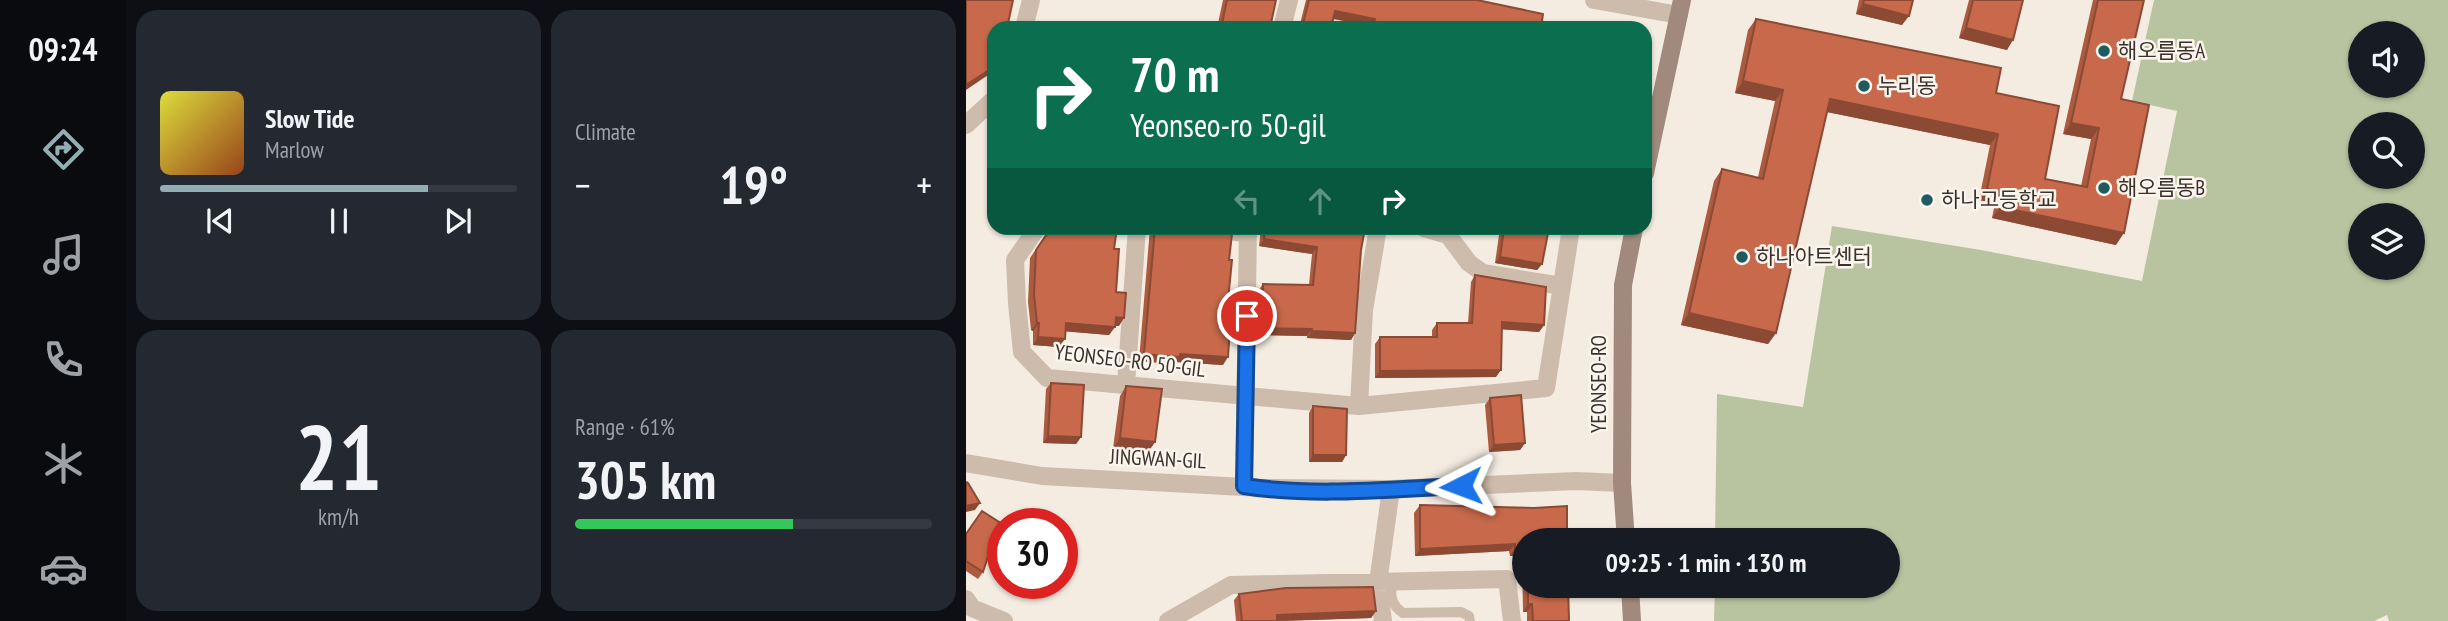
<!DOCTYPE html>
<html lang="en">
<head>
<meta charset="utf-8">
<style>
	:root { --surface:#171b24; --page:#242831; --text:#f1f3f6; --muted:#9ea1a6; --line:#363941; --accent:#92aeb2 }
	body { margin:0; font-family:"PT Sans Narrow","Noto Sans KR",sans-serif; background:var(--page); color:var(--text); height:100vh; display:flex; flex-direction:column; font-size:26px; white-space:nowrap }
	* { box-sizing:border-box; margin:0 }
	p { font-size:23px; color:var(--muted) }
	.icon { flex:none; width:38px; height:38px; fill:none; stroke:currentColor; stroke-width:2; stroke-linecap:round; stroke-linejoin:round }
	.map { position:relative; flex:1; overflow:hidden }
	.panel { display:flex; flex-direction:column; gap:10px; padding:10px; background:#0d0f14; width:840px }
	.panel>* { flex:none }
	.top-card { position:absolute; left:21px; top:21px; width:665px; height:214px; border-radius:21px; box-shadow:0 2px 5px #0004; background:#0b6e4f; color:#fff; overflow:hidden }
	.tools { position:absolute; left:1382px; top:21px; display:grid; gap:14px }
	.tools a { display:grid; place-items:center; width:77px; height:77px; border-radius:50%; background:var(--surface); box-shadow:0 2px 5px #0004; font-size:35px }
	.speed { position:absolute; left:21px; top:508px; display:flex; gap:14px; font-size:35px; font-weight:700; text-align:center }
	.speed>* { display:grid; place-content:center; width:91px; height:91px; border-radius:50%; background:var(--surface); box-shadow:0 2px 5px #0004; line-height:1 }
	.speed .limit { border:10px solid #d22; background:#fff; color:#111 }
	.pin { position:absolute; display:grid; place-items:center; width:60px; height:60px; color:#fff; margin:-30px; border:4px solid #fff; border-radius:50%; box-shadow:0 2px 7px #0007 }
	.me { position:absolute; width:77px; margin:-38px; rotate:267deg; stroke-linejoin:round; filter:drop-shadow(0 0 5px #0008) }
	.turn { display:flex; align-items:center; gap:24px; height:147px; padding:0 28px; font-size:32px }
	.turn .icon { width:91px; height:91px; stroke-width:2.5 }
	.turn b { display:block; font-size:49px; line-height:60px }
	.lanes { display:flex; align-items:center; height:66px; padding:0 28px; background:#0003; justify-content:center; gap:35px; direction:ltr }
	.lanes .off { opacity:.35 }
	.big { font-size:52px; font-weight:800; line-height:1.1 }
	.panel .widget { flex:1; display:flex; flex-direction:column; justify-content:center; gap:10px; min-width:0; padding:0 24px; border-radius:21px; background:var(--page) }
	.panel .dial { align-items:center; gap:0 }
	.dial b { font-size:91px; line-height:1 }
	.song { display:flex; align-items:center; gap:21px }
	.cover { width:84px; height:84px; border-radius:10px; background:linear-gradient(135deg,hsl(60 70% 55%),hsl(20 70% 35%)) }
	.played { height:7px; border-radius:4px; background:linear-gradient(90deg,var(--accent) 75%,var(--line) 75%) }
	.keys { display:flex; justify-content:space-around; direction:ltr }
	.heat { display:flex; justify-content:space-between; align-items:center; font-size:38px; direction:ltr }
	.charge { height:10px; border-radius:5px; background:linear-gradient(90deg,#34c759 61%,var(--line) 0) }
	.panel .tiles { flex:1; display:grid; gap:10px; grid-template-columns:repeat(2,1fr) }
	.trip { position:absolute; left:546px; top:528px; width:388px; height:70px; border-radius:35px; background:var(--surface); box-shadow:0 2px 5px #0004; font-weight:800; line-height:70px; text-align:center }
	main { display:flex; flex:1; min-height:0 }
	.tab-bar { display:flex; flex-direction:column; width:126px; justify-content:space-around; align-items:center; background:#090b0e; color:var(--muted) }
	.tab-bar .icon { width:49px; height:49px }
	.tab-bar .active { color:var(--accent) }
	.tab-bar b { font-size:32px; color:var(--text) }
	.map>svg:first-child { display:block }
</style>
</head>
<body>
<main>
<nav class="tab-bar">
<b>09:24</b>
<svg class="icon active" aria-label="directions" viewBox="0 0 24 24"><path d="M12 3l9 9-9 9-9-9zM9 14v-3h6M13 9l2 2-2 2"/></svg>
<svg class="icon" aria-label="music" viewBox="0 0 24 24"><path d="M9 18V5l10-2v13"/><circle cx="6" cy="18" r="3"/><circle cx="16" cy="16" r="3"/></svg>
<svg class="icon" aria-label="phone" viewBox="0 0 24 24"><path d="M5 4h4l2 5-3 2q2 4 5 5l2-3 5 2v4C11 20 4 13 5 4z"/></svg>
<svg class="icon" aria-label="climate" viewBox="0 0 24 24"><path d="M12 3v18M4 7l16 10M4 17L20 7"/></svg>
<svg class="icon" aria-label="car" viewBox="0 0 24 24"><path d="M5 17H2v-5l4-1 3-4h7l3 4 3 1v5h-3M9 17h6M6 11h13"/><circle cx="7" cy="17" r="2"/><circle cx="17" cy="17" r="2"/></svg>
</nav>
<section class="panel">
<div class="tiles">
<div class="widget">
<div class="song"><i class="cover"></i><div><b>Slow Tide</b><p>Marlow</p></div></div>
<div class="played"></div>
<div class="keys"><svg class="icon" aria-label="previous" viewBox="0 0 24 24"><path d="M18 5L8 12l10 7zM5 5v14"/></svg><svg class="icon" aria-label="pause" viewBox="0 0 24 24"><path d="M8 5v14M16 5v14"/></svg><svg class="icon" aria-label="next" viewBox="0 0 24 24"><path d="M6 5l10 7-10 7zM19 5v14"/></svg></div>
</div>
<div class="widget"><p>Climate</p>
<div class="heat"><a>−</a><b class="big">19°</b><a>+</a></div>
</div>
<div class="widget dial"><b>21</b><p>km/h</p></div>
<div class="widget"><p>Range · 61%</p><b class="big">305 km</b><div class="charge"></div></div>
</div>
</section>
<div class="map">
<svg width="1482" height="621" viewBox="0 0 1482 621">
	<rect width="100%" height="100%" fill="#f4ebe1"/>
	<path fill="#b8c4a0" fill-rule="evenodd" d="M 1188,0 L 1482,0 L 1482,621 L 1423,621 L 1421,615 L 1408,621 L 748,621 L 749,586 L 922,586 L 922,541 L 749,541 L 751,394 L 837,407 L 866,226 L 1015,250 L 1176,281 L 1211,111 L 1166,101 ZM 1395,33 L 1447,33 L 1447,86 L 1395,86 ZM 1395,124 L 1447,124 L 1447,177 L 1395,177 ZM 1395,215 L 1447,215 L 1447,268 L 1395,268 Z"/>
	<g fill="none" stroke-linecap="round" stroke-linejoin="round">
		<path stroke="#cdbbac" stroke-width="10" d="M 426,582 C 424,595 425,605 437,613 L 495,612 L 503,616 L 504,621"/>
		<path stroke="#cdbbac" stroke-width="18" d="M 628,0 L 713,15
			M 58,28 L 65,0
			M 316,28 L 323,0
			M 0,125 L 28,99
			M 71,228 L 49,260 L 51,303 L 56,352 L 81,378 L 393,406 L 580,388 L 605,228
			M 247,228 L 281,234
			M 458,228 L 482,235 L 503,263 L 517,273 L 596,286
			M 160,384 L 171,228
			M 393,406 L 398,310 L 412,228
			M 0,463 L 76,476 L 296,488 L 425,489 L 610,481 L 656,483
			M 278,486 L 282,228
			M 0,599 L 6,608 L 38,621
			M 202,621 L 265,585 L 541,579 L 546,621
			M 417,621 L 412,583 L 425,489"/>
		<path stroke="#a18a7d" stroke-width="18" d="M 679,173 L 716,0
			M 660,541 L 656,483 L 657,285 L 668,228
			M 664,586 L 666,621"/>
	</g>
	<path fill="#ac5a40" d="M 257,0 L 310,0 L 304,28 L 251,28 Z
		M 340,0 L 511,0 L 575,28 L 403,28 L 404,26 L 367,19 L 365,28 L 333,28 Z
		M 893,0 L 947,0 L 936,25 L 890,14 Z
		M 1003,0 L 1057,0 L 1041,50 L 993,38 Z
		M 1127,0 L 1178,0 L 1155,99 L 1150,245 L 1026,218 L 1029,203 L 1013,200 L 1024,145 L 861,112 L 810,333 L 802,344 L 715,325 L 748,181 L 756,169 L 792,177 L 809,101 L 769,93 L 782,30 L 790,19 L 1030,93 L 1079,179 L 1115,186 L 1125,139 L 1097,134 Z
		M 82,228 L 151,228 L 148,249 L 153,326 L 149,326 L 143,335 L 99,331 L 93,347 L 67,345 L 67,331 L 65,330 L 62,302 L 64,258 L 80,234 Z
		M 184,228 L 244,228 L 263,260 L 257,365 L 210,362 L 209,364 L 173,361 Z
		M 295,228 L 399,228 L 395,250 L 389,333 L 385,340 L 341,338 L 341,336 L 292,335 L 292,291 L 297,284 L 343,285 L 346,254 L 293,246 Z
		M 534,228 L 583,228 L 576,264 L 571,270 L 529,263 Z
		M 509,275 L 578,325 L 573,332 L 536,329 L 530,377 L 409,378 L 409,344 L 414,337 L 466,337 L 466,330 L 471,323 L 502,323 L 505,282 Z
		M 85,383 L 115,437 L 110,444 L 77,443 L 80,389 Z
		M 160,386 L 189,442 L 182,452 L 147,448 L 154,396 Z
		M 524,398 L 559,443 L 554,450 L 523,452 L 519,405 Z
		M 347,406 L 380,455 L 376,462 L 343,462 L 343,413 Z
		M 454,505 L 558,541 L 558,586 L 602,586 L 603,621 L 561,621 L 561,612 L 557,612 L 556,556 L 544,556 L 543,551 L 449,556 L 448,513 Z
		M 0,534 L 17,572 L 12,579 L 0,571 Z
		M 273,594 L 410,611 L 405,618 L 319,621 L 270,621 L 268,600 Z"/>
	<path fill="#8c4a34" d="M 897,4 L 943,16 L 936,25 L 890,14 Z
		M 369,11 L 409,19 L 404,26 L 364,18 Z
		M 1000,28 L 1047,40 L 1041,50 L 993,38 Z
		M 28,67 L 28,71 L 0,90 L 0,85 Z
		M 777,81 L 817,90 L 809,101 L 769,93 Z
		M 864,99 L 1032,134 L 1024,145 L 856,111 Z
		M 1105,123 L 1133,128 L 1125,139 L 1097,134 Z
		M 1021,189 L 1037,192 L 1029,203 L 1013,200 Z
		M 1034,207 L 1158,233 L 1150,245 L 1026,218 Z
		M 298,239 L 351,247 L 346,254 L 293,246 Z
		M 534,257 L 576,264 L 571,270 L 529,263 Z
		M 723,313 L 810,333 L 802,344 L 715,325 Z
		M 150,317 L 158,318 L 153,326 L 144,325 Z
		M 536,322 L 578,325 L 573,332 L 531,329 Z
		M 71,323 L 73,323 L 67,331 L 65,330 Z
		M 100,323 L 149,327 L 143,335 L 94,331 Z
		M 297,328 L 346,329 L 341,336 L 292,335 Z
		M 346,331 L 389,333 L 385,340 L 341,338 Z
		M 72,337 L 99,339 L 93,347 L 67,345 Z
		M 178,354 L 214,354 L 262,357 L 257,365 L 210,362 L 209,364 L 173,361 Z
		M 535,370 L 530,377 L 409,378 L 414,371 Z
		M 82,436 L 115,437 L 110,444 L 77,443 Z
		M 154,438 L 189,442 L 182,452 L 147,448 Z
		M 559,443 L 554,450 L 523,452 L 528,445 Z
		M 347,455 L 380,455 L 376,462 L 343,462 Z
		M 14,503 L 9,510 L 0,512 L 0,506 Z
		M 549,544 L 543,551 L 449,556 L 454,549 Z
		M 558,548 L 558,553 L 556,556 L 544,556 L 549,549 Z
		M 562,604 L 566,604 L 561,612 L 557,612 Z
		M 410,611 L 405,618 L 306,621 L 311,615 Z"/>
	<path fill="#c8694b" stroke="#8c4a34" stroke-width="2" d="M 0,0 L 47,0 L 41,28 L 28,28 L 28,67 L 0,85 Z
		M 261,0 L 310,0 L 304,28 L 255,28 Z
		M 343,0 L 511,0 L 577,14 L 575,28 L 407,28 L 409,19 L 369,11 L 365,28 L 336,28 Z
		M 898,0 L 947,0 L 943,16 L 897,4 Z
		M 1007,0 L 1057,0 L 1047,40 L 1000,28 Z
		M 1132,0 L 1178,0 L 1155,99 L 1183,105 L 1158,233 L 1034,207 L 1037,192 L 1021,189 L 1032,134 L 864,99 L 810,333 L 723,313 L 756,169 L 797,179 L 817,90 L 777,81 L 790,19 L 1035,68 L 1030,93 L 1093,106 L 1079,179 L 1121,187 L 1133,128 L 1105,123 Z
		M 85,228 L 151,228 L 148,249 L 153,249 L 150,292 L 160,293 L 158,318 L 150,317 L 149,327 L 100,323 L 99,339 L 72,337 L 73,323 L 71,323 L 68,294 L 70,250 Z
		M 189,228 L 244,228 L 250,231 L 266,234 L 263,260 L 266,260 L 262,300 L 266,301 L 262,357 L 214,354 L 214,357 L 178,354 Z
		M 299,228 L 399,228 L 395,250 L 389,333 L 346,331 L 346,329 L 297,328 L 297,284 L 347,285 L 351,247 L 298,239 Z
		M 538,228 L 583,228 L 576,264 L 534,257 Z
		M 509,275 L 580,287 L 578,325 L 536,322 L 535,370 L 414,371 L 414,337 L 471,337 L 471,323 L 506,323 Z
		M 85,383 L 118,385 L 115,437 L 82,436 Z
		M 160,386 L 196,389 L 189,442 L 154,438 Z
		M 555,395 L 559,443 L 528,445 L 524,398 Z
		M 347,406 L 381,409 L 380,455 L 347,455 Z
		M 0,482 L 2,483 L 14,503 L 0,506 Z
		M 454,505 L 568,508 L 601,506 L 601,541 L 558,541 L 558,548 L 549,549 L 549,544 L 454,549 Z
		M 16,511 L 33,522 L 17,572 L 0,561 L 0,534 Z
		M 562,586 L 602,586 L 603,621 L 567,621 L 566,604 L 562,604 Z
		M 407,587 L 410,611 L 311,615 L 311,621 L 276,621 L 273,594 L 320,588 Z"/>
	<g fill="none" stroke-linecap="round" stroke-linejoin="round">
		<g stroke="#114b97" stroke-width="18">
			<path id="route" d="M 281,316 L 278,486 C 349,497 424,489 495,486"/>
		</g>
		<use href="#route" stroke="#1a73e8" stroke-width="12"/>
	</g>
	<g fill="#1f5a5e" stroke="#fbf5ee" stroke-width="2.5">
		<circle cx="1138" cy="51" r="7"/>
		<circle cx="898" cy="86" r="7"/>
		<circle cx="1138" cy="188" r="7"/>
		<circle cx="961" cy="200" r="7"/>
		<circle cx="776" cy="257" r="7"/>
	</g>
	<g text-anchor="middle" stroke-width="5" stroke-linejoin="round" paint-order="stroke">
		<g font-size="21" fill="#3b302b" stroke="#fbf5ee" text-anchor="start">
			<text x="1152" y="58">해오름동A</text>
			<text x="912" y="93">누리동</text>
			<text x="1152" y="195">해오름동B</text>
			<text x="975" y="207">하나고등학교</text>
			<text x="790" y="264">하나아트센터</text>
		</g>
		<g font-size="21" fill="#3b302b" stroke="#fbf5ee">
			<text transform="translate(164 361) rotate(7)" y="7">YEONSEO-RO 50-GIL</text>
			<text transform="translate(633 384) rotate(-90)" y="7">YEONSEO-RO</text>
			<text transform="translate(192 459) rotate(3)" y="7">JINGWAN-GIL</text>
		</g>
	</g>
</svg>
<div class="tools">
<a><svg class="icon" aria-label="sound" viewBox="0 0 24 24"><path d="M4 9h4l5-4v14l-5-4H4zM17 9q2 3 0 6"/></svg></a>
<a><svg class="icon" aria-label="search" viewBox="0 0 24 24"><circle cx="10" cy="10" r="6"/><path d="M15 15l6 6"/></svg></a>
<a><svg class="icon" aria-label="layers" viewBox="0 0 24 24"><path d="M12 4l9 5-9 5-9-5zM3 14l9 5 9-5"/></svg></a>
</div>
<div class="speed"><div class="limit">30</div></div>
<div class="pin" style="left:281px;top:316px;background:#d93025"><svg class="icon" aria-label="arrive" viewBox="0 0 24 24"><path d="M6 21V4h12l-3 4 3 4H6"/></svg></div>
<svg class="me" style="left:495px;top:486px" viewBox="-20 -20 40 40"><path d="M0-17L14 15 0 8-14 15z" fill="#1a73e8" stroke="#fff" stroke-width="4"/></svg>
<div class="trip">09:25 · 1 min · 130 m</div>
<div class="top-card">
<div class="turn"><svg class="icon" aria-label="right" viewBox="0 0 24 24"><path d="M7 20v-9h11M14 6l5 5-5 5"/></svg><div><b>70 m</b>Yeonseo-ro 50-gil</div></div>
<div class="lanes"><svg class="icon off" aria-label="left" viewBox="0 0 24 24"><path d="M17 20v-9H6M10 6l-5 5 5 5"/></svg><svg class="icon off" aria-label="ahead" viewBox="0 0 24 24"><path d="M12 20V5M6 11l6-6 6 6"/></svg><svg class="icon" aria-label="right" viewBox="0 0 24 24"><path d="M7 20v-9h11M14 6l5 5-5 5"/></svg></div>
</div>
</div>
</main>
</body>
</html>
